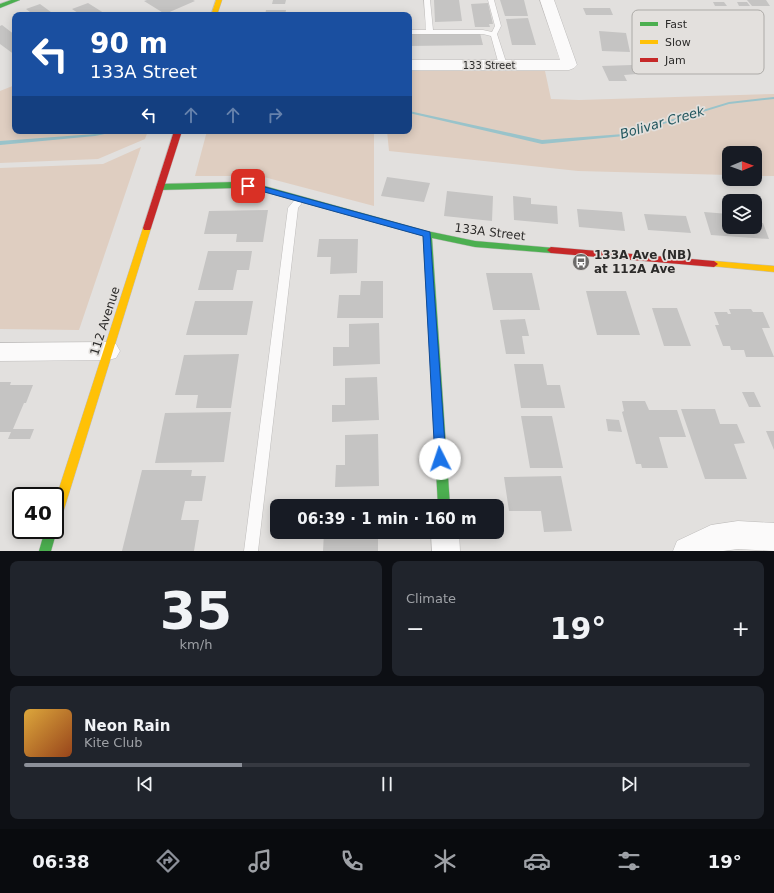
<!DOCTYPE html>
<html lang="en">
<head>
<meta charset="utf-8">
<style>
	:root { --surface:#171b24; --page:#20242c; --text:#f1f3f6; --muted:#9ea1a6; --line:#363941; --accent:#8c9099 }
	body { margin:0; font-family:"DejaVu Sans",sans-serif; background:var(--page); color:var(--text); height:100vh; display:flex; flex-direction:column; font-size:15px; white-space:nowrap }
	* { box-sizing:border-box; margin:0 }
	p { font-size:13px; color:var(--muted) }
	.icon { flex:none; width:22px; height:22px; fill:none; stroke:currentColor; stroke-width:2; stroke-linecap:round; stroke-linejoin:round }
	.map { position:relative; height:551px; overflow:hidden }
	.drawer { display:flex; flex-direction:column; gap:10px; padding:10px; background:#0d0f14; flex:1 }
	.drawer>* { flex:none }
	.guide { position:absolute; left:12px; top:12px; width:400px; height:122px; border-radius:8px; box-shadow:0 2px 10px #0003; background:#1a4fa0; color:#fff; overflow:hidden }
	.needle { width:26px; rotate:89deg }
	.fabs { position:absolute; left:722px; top:146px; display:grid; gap:8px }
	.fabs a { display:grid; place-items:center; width:40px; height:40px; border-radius:8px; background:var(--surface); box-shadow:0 2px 10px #0003; font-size:20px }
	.speed { position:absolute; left:12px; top:487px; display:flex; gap:8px; font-size:20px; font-weight:700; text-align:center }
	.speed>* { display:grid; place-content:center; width:52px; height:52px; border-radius:50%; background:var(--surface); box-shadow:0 2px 10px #0003; line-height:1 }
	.speed .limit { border:2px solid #111; border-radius:6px; background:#fff; color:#111 }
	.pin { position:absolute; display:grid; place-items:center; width:34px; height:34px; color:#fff; margin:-17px; border-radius:8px; box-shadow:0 2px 6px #0006 }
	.me { position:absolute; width:44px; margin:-22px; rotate:356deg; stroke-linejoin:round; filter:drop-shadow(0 0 3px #0008) }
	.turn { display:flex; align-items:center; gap:14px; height:84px; padding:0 12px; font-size:18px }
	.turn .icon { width:52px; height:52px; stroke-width:2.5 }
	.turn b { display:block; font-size:28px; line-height:34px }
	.lanes { display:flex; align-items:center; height:38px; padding:0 12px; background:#0003; justify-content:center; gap:20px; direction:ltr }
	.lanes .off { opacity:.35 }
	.big { font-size:30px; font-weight:800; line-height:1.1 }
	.drawer .tile { flex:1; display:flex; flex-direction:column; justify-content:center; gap:6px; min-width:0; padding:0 14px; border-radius:8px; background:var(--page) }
	.drawer .dial { align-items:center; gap:0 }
	.dial b { font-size:52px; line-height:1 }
	.song { display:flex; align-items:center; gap:12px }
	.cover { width:48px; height:48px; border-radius:6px; background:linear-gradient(135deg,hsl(40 70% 55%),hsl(20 70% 35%)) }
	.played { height:4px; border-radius:2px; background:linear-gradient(90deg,var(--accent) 30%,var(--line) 30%) }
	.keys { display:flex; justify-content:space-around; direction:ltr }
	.heat { display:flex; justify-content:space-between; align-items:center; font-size:22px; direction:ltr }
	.drawer .tiles { flex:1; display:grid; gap:10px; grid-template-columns:1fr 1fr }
	.tile:last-child { grid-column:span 2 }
	.trip { position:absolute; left:270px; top:499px; width:234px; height:40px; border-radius:8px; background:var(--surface); box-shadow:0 2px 10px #0003; font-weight:800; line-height:40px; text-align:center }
	.tab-bar { display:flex; height:64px; justify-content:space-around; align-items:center; background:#090b0e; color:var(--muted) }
	.tab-bar .icon { width:28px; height:28px }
	.tab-bar .active { color:var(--accent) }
	.tab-bar b { font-size:18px; color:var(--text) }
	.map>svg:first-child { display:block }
</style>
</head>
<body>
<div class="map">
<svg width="774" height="551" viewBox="0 0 774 551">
	<rect width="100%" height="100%" fill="#e2e0de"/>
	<path fill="#dfcec1" d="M 409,71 L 545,71 L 551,99 L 579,100 L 774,94 L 774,176 L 755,176 L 755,153 L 729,153 L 729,175 L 578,171 L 389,151 L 387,131 L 409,131 Z
		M 15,85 L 15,131 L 148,131 L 145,139 L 98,159 L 0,163 L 0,91 Z
		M 207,131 L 374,131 L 374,206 L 260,176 L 195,176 Z
		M 141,147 L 79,330 L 0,329 L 0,168 L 103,164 Z"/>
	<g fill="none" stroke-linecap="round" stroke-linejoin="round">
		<path fill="#99c3ca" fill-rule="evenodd" d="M 774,97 L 774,99 L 729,104 L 624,136 L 542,144 L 409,113 L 409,111 L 542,140 L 624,134 L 729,102 Z
			M 106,131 L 114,131 L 114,132 L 95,136 L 0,145 L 0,141 L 95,134 Z"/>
	</g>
	<path fill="#c5c4c3" d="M 147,0 L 193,0 L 195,1 L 165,14 L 144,1 Z
		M 273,0 L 286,0 L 285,4 L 272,4 Z
		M 434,0 L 459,0 L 462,21 L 435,22 Z
		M 500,0 L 524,0 L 528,16 L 505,16 Z
		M 747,0 L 766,0 L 770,6 L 752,6 Z
		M 713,2 L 724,2 L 727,6 L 715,6 Z
		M 737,2 L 747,2 L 750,6 L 739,6 Z
		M 88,3 L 107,15 L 81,15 L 72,9 Z
		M 488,3 L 493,24 L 489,24 L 490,27 L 475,27 L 471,4 Z
		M 40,4 L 55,15 L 34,15 L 26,9 Z
		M 583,8 L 610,8 L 613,15 L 586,15 Z
		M 266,10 L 286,10 L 285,15 L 265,15 Z
		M 528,18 L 536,45 L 512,45 L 506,19 Z
		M 2,25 L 15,35 L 15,55 L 0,44 L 0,26 Z
		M 599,31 L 626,33 L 630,52 L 602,51 Z
		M 480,33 L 483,45 L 409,46 L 409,34 Z
		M 632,65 L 637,74 L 624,75 L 627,81 L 609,81 L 602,66 Z
		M 387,177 L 430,183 L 424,202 L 381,196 Z
		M 447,191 L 493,196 L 492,221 L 444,216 Z
		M 513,196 L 531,198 L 531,204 L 557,206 L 558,224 L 514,220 Z
		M 577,209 L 622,212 L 625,231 L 579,227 Z
		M 268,210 L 263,242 L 236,242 L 237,234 L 204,234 L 209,211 Z
		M 704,212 L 729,214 L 729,227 L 755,227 L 755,222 L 763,223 L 769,239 L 711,235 Z
		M 644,214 L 686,216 L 691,233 L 648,230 Z
		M 319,239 L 358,239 L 357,273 L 330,274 L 331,257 L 317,257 Z
		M 208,251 L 252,251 L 249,270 L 237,270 L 233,290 L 198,290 Z
		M 486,273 L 532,273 L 540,310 L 493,310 Z
		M 361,281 L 383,281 L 383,318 L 337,318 L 339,295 L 360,295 Z
		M 586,291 L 626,291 L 640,335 L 597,335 Z
		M 195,301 L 253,301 L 247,335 L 186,335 Z
		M 652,308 L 677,308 L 691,346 L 664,346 Z
		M 729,309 L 751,309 L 753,312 L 763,312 L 770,328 L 762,328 L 774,357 L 746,357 L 744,350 L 731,350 L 730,346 L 723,346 L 715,325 L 719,325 L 714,312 L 727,312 L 728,314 L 731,314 Z
		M 525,319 L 529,336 L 522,336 L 525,354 L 506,354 L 500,320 Z
		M 379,323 L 380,364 L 333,366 L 333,347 L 349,347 L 349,324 Z
		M 239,354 L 231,408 L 196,408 L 198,395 L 175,395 L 184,355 Z
		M 514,364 L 543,364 L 547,385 L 560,385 L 565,408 L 521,408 Z
		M 377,377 L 379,420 L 332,422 L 332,405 L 345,405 L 345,378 Z
		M 0,382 L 11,382 L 10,385 L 33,385 L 26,403 L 24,403 L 13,429 L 34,429 L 30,439 L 8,439 L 11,432 L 0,432 Z
		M 742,392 L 754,392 L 761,407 L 749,407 Z
		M 622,401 L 645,401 L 649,410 L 677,410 L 686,437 L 659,437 L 668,468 L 642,468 L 641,464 L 636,464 L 622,412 L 624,411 Z
		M 681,409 L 715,409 L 720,424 L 737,424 L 745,443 L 734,444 L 747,479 L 705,479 Z
		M 231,412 L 224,462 L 155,463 L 165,413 Z
		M 521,416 L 552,416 L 563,468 L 530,468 Z
		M 606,419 L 619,420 L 622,432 L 608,431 Z
		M 766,431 L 774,431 L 774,450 Z
		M 378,434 L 379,486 L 335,487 L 336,465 L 345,465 L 345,435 Z
		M 142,470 L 192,470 L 191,476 L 206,476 L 202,501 L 185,501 L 181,520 L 199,520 L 194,551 L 122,551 Z
		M 561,476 L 572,531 L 544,532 L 541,511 L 509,511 L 504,477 Z
		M 324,532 L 378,532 L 378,551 L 323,551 Z"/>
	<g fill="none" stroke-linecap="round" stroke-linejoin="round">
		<g stroke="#bfbdbc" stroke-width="1">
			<path id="lane" d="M 424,0 L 430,0 L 433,30 L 483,30 L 492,32 L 495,26 L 488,0 L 494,0 L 501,26 L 497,34 L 507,65 L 506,67 L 503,67 L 499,65 L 491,36 L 483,34 L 409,34 L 409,30 L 426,30 Z
				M 300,196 L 305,199 L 298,208 L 258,551 L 244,551 L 288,208 L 297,197 Z"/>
		</g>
		<g stroke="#bfbdbc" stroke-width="1">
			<path id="street" d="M 540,0 L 554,0 L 577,65 L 574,68 L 569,70 L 409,70 L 409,60 L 560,60 Z
				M 108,342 L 116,344 L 120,351 L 116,358 L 108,360 L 0,361 L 0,343 Z
				M 738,521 L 774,523 L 774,551 L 738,549 L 723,551 L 673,551 L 677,541 L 711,525 Z
				M 431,532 L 459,532 L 460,551 L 432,551 Z"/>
		</g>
		<g stroke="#bfbdbc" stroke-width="1">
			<path id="fast" d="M 11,0 L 20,0 L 0,8 L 0,4 Z
				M 235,182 L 261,185 L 427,231 L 475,241 L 554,248 L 555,250 L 554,252 L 551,253 L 475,247 L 432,238 L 450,506 L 438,506 L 423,236 L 261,191 L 235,188 L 160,190 L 156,187 L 160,184 Z
				M 55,526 L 57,530 L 51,551 L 39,551 L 45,530 L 55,530 Z"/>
		</g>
		<g stroke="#bfbdbc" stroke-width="1">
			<path id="slow" d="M 216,0 L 222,0 L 217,15 L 211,15 Z
				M 147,225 L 151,228 L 61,519 L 59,523 L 55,525 L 55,501 L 143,228 Z
				M 714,261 L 774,266 L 774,272 L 711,266 L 710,264 Z"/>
		</g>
		<g stroke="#bfbdbc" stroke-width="1">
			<path id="jam" d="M 174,131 L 182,131 L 151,228 L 150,230 L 144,230 L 143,228 Z
				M 551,247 L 714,261 L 718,264 L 714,267 L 551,253 L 547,250 Z"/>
		</g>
		<use href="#lane" fill="#fbfafa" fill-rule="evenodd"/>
		<use href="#street" fill="#fbfafa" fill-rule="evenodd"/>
		<use href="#fast" fill="#4caf50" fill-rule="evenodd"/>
		<use href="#slow" fill="#ffc107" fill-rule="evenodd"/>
		<use href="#jam" fill="#c62828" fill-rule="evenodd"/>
	</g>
	<path fill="#1a73e8" stroke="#114b97" d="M 245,184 L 261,186 L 430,232 L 446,459 L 444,462 L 440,464 L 437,462 L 435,459 L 423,236 L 261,191 L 245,188 Z"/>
	<defs>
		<g id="bus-disc" transform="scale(0.9)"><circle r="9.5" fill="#6c6a69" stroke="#e3e0dd"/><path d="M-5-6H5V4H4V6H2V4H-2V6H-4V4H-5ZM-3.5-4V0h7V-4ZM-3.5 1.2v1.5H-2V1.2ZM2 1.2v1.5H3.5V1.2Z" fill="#fff"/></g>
	</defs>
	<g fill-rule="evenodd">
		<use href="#bus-disc" x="581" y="262"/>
	</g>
	<g text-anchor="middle" stroke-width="3.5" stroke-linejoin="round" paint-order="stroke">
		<g font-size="10" fill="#2c2b2a" stroke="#e3e0dd">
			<text x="489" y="69">133 Street</text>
		</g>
		<g font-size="12" fill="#2c2b2a" stroke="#e3e0dd">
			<text transform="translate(490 232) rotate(7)" y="4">133A Street</text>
			<text transform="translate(105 321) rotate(-72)" y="4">112 Avenue</text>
		</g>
		<g font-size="12" font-weight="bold" fill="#2c2b2a" stroke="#e3e0dd" text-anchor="start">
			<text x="594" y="259">133A Ave (NB)<tspan x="594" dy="14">at 112A Ave</tspan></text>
		</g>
		<g font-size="13" font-style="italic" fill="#21565e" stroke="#e3e0dd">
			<text transform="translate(662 122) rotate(-16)" y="5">Bolivar Creek</text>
		</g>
	</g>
	<rect x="632" y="10" width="132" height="64" rx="6" fill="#e3e0dd" stroke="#acaaa7" stroke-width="1"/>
	<rect x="640" y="22" width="18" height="4" fill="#4caf50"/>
	<rect x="640" y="40" width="18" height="4" fill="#ffc107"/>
	<rect x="640" y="58" width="18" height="4" fill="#c62828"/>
	<g font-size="11" fill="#2c2b2a">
		<text x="665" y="28">Fast</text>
		<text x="665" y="46">Slow</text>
		<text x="665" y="64">Jam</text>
	</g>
</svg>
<div class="fabs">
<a><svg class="needle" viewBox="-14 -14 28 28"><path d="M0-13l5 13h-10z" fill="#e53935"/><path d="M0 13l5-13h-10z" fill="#9ea1a6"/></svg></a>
<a><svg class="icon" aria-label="layers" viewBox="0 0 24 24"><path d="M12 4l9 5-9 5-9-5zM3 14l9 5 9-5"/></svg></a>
</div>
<div class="speed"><div class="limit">40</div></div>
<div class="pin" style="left:248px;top:186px;background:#d93025"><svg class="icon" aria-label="arrive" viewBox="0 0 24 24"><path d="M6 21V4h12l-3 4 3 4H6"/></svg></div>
<svg class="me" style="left:440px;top:459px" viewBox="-20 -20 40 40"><circle r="19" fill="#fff"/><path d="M0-13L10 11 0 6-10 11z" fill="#1a73e8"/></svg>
<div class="trip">06:39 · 1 min · 160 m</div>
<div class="guide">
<div class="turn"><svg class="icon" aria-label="left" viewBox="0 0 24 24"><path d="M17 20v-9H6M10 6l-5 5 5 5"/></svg><div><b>90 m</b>133A Street</div></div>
<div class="lanes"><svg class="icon" aria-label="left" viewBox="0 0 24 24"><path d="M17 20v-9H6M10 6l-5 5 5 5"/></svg><svg class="icon off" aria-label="ahead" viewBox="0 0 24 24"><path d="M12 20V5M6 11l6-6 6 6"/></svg><svg class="icon off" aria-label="ahead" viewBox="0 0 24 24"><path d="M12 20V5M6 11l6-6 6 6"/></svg><svg class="icon off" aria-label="right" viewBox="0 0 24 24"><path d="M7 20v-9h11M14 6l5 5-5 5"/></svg></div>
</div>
</div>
<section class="drawer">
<div class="tiles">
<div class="tile dial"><b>35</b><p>km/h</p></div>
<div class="tile"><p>Climate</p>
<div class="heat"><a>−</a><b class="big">19°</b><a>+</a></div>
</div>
<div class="tile">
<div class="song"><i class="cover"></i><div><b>Neon Rain</b><p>Kite Club</p></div></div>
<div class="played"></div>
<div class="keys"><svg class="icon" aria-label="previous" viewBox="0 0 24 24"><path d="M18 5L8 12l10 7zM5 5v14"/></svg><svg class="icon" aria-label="pause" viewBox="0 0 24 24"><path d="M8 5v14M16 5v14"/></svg><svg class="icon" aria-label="next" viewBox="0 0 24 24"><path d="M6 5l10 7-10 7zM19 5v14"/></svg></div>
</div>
</div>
</section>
<nav class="tab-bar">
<b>06:38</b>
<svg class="icon active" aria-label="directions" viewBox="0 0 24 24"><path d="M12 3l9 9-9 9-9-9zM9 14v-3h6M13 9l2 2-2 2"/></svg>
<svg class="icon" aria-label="music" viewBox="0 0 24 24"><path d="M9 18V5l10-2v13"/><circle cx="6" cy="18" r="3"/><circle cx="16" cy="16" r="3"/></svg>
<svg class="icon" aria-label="phone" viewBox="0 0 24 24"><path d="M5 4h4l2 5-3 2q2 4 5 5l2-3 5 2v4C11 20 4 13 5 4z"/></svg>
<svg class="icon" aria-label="climate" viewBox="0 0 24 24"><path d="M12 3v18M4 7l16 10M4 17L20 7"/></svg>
<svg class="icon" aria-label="car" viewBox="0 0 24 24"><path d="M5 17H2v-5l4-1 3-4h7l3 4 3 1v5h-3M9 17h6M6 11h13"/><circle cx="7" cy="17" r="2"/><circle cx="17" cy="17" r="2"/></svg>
<svg class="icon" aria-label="filters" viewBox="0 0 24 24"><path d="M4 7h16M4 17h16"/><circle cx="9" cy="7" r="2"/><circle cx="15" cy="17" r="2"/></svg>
<b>19°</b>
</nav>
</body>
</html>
